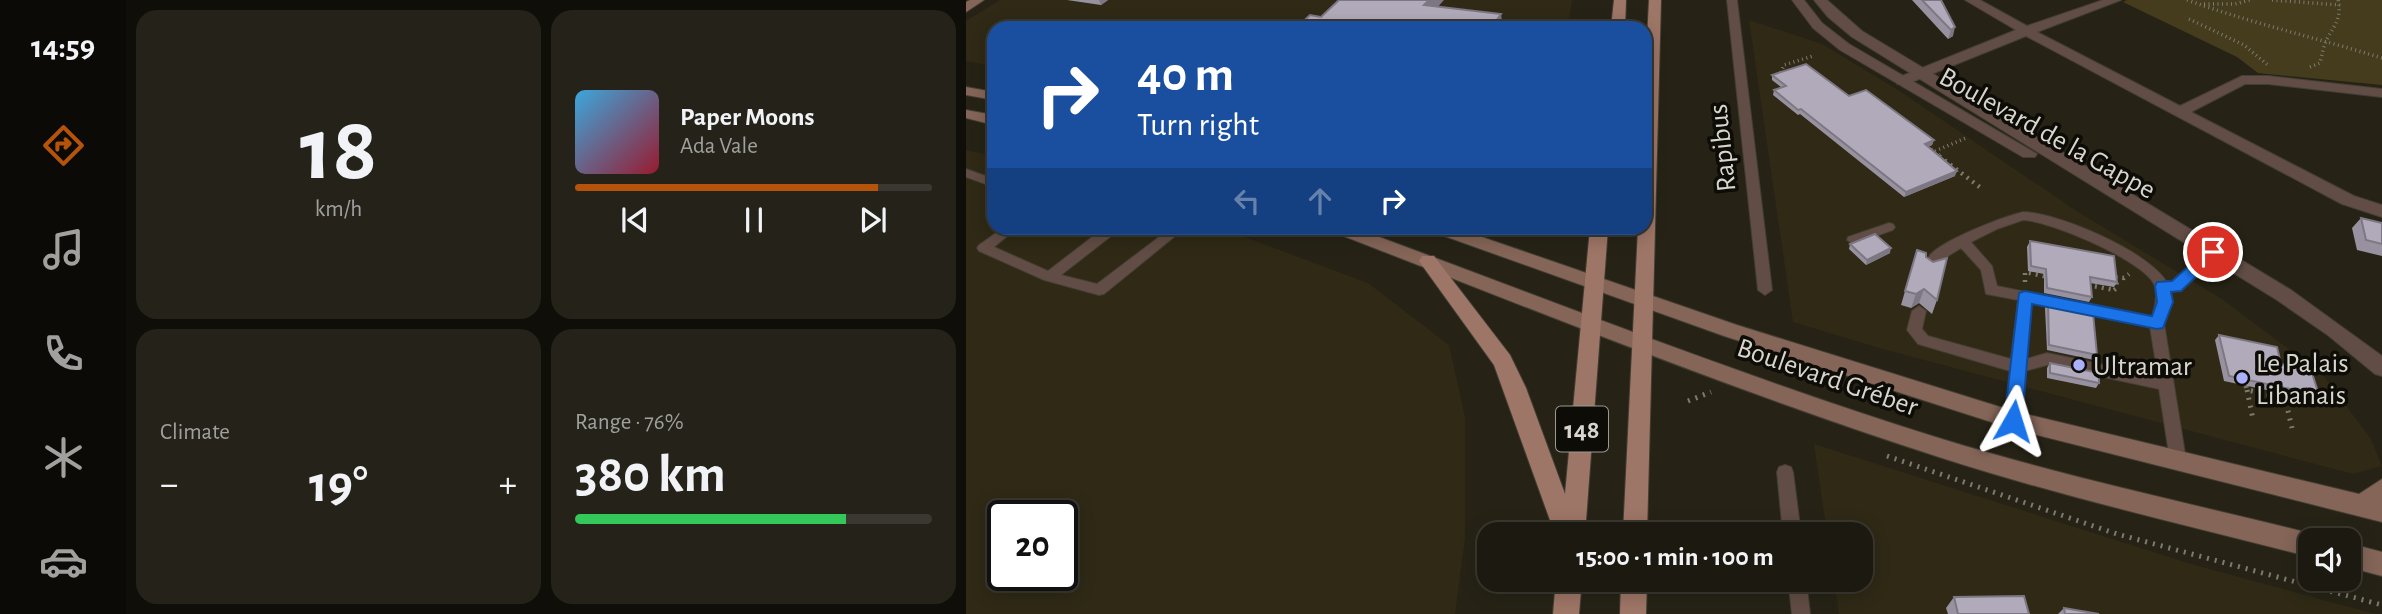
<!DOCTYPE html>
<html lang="en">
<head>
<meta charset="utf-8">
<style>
	:root { --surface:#1c1a10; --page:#252319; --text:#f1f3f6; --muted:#a0a19f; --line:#3a3830; --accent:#b45309 }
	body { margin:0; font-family:"Alegreya Sans",sans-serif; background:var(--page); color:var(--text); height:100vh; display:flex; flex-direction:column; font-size:26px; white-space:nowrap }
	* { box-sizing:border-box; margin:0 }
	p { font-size:23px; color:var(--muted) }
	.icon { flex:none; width:38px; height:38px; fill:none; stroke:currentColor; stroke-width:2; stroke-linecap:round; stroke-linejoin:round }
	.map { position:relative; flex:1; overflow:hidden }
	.details { display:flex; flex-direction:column; gap:10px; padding:10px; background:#0f0e09; width:840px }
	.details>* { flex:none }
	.banner { position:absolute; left:21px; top:21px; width:665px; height:214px; border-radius:21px; box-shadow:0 4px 18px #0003,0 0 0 2px var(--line); background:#1a4fa0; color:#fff; overflow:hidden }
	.tools { position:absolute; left:1332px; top:528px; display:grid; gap:14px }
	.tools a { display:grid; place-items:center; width:63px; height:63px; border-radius:14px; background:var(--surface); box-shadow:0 4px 18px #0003,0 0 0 2px var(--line); font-size:35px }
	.speed { position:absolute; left:21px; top:500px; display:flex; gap:14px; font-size:35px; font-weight:700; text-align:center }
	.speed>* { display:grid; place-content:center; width:91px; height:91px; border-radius:50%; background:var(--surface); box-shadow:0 4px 18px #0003,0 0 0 2px var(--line); line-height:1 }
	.speed .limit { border:4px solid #111; border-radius:10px; background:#fff; color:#111 }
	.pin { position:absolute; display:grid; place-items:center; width:60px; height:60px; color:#fff; margin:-30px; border:4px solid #fff; border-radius:50%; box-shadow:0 2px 7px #0007 }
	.me { position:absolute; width:77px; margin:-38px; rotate:6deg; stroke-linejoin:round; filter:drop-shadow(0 0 5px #0008) }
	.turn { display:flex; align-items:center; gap:24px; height:147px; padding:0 35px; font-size:32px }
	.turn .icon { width:91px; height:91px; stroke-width:2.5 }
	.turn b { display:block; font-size:49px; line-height:60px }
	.lanes { display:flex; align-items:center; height:66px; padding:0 35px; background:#0003; justify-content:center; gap:35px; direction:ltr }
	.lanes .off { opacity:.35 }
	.big { font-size:52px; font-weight:700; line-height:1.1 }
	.details .card { flex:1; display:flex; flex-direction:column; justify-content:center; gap:10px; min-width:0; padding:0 24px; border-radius:21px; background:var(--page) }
	.details .dial { align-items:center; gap:0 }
	.dial b { font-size:91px; line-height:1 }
	.song { display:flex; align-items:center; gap:21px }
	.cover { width:84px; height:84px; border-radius:10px; background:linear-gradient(135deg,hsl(200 70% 55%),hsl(350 70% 35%)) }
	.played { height:7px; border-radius:4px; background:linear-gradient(90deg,var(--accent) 85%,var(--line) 85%) }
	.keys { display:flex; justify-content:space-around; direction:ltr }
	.heat { display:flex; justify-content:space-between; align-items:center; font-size:38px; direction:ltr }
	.charge { height:10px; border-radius:5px; background:linear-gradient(90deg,#34c759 76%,var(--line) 0) }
	.details .tiles { flex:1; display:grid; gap:10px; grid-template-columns:repeat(2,1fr) }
	.trip { position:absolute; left:511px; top:522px; width:396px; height:70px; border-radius:21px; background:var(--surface); box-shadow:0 4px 18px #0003,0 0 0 2px var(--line); font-weight:700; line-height:70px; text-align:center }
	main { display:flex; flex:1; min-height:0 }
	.menu { display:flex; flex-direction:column; width:126px; justify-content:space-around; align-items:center; background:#0b0a06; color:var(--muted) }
	.menu .icon { width:49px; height:49px }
	.menu .selected { color:var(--accent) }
	.menu b { font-size:32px; color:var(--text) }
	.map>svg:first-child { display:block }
</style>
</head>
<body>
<main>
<nav class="menu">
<b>14:59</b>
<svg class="icon selected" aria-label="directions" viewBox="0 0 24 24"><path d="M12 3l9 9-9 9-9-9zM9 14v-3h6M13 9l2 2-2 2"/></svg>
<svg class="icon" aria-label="music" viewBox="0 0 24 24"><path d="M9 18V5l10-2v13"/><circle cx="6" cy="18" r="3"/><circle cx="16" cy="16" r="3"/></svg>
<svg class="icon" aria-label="phone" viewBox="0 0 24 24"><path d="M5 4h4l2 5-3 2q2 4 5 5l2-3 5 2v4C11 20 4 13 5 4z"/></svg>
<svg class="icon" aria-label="climate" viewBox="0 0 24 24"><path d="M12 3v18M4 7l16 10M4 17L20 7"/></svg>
<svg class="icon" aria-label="car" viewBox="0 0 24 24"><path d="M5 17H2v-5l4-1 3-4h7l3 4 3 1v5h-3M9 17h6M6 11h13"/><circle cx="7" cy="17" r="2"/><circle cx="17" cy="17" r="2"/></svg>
</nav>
<section class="details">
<div class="tiles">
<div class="card dial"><b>18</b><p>km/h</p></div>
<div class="card">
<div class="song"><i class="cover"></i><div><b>Paper Moons</b><p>Ada Vale</p></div></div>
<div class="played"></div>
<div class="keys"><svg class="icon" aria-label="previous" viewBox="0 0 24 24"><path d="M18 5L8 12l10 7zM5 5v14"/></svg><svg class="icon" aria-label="pause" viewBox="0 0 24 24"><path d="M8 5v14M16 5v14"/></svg><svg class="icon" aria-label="next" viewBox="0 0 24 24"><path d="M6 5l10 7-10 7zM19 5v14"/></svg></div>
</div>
<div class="card"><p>Climate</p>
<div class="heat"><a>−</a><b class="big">19°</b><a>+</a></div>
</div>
<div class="card"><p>Range · 76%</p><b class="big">380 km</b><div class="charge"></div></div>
</div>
</section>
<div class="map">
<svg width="1416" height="614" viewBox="0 0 1416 614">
	<rect width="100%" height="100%" fill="#262316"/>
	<path fill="#2f2916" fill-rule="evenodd" d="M 34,0 L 606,0 L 602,28 L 28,28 L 28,66 L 0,61 L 0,21 Z
		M 783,20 L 856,44 L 932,90 L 1112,212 L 1256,299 L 1356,374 L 1405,439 L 1416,466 L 1387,474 L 913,348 L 827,322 Z
		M 0,150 L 28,156 L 28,228 L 255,228 L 402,283 L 483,345 L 499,417 L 499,539 L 489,614 L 0,614 ZM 37,516 L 96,516 L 96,576 L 37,576 Z
		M 848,444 L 1225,564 L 1409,614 L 873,614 L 868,579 L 894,579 L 894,534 L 861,534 Z"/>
	<path fill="#453c1d" d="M 1161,0 L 1416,0 L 1416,85 L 1292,73 L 1271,57 L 1157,2 Z"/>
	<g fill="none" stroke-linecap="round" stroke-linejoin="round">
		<g stroke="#423f33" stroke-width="2">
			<path id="service" d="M 761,0 L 771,0 L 806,290 L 799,295 L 792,290 Z
				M 0,169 L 28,179 L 28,187 L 0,177 Z
				M 1057,212 C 1093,213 1181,251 1200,281 L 1207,282 L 1242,249 L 1252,249 L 1254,252 L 1252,255 L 1215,291 L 1203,291 L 1204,302 L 1198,323 L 1220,460 L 1218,465 L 1212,467 L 1206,465 L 1204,460 L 1193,389 L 1081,365 L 1059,371 L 1055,420 L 1053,425 L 1047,427 L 1041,425 L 1039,420 L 1044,371 L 952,344 L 941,330 L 946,311 L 953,306 L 960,311 L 956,329 L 962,336 L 1045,359 L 1052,300 L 1020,294 L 1015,270 L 995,248 L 974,261 L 969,272 L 964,274 L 957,269 C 960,264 961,258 965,254 C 980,239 1036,217 1057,212 ZM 1057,220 C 1084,221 1176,260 1188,284 C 1192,295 1189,306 1186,317 L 1031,286 L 1026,266 L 1005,242 L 1031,229 ZM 1065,303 L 1184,327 L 1192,376 L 1081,353 L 1060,359 Z
				M 923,223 L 927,224 L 929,227 L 927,230 L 887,244 L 881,240 L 882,237 Z
				M 37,228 L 51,228 L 28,247 L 82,271 L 134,231 L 133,228 L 149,228 L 149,233 L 95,275 L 131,284 L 205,228 L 219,228 L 138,294 L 133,295 L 78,280 L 13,251 L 11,248 L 13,245 Z
				M 819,465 L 825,467 L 827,472 L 835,534 L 817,534 L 811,472 L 813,467 Z
				M 822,579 L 840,579 L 844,614 L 826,614 Z"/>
		</g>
		<g stroke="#423f33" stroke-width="2">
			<path id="minor" d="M 999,0 L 1014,0 L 1061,26 L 1137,0 L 1155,0 L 1071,32 L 1214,106 L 1276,76 L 1302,76 L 1416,89 L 1416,97 L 1302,84 L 1279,84 L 1225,112 L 1388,196 L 1416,205 L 1416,217 L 1376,204 L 1060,36 L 941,84 L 931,84 L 931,78 L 1050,30 Z"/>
		</g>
		<g stroke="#423f33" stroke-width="2">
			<path id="tertiary" d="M 826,0 L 838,0 L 856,23 L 883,44 L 1071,154 L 1069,157 L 1057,157 L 874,50 L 847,28 Z
				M 848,0 L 861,0 L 896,31 L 1325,290 L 1416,356 L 1416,376 L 1409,374 L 1363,336 L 1311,300 L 886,37 L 862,17 Z"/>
		</g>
		<g stroke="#423f33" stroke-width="2">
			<path id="secondary" d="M 4,0 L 18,0 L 0,12 L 0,2 Z
				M 0,87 L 28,92 L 28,100 L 0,95 Z
				M 0,110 L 28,115 L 28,125 L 0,118 Z
				M 364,228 L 389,228 C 584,300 777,377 976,439 C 1097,476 1221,503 1344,533 L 1353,537 L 1354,541 L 1344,541 L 1344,557 C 1221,525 1097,497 976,458 C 770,392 569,310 367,232 Z
				M 464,228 L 490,228 L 771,325 L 1047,411 L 1393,494 L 1416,479 L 1416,522 L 1047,429 L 758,336 L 467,232 Z
				M 1382,543 L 1416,552 L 1416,576 L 1382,567 Z"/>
		</g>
		<g stroke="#423f33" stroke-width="2">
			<path id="primary" d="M 648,0 L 660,0 L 659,28 L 645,28 Z
				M 683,0 L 695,0 L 681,534 L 657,534 L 672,228 L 679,228 L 679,78 Z
				M 624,228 L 642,228 L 619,534 L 589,534 L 528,365 L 453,261 L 456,256 L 468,256 L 544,355 L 560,388 L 599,494 Z
				M 590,579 L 616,579 L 613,614 L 587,614 Z
				M 655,579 L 681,579 L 680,614 L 654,614 Z"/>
		</g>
		<path stroke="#7d7a70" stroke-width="3.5" stroke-dasharray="1 3.5" stroke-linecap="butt" d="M 1221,0 C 1285,23 1351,38 1416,58
			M 1306,0 L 1374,5
			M 1238,4 L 1269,4 L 1284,0
			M 1223,19 L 1278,45 L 1303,66
			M 1344,67 L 1354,63 C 1356,55 1357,47 1361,39 C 1369,24 1376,18 1372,0
			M 819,75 L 815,72 L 818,65 L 847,56
			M 961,151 L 965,149 L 976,157
			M 969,151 L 1000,138"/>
		<path stroke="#7d7a70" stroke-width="4.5" stroke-dasharray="2 5" stroke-linecap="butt" d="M 973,156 L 1015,188
			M 1059,282 L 1059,272 L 1082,277
			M 1122,285 L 1148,290
			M 1148,290 L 1151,288 L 1150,277 L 1158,278 L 1163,274"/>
		<path stroke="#7d7a70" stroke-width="5" stroke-dasharray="2 6" stroke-linecap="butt" d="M 1280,386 L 1281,390 L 1319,398 L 1326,428
			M 1281,390 L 1287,419
			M 722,401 L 745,392
			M 921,456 L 1151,534 L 1416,605"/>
		<use href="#service" fill="#614d45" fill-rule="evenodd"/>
		<use href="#minor" fill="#614d45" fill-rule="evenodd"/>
		<use href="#tertiary" fill="#614d45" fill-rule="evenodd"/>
		<use href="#secondary" fill="#846558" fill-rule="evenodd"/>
		<use href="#primary" fill="#9e7667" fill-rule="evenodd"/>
	</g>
	<path fill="#9892a0" d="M 101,0 L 142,0 L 135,5 Z
		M 946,0 L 975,0 L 987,36 L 982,39 Z
		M 806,75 L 883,96 L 968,140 L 966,145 L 962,147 L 989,176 L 938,197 L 834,114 L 832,115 L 807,95 L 808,90 L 815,87 L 806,80 Z
		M 1395,218 L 1416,223 L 1416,256 L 1391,250 L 1386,228 Z
		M 1064,241 L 1151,282 L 1148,287 L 1124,283 L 1126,297 L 1123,302 L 1078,293 L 1078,274 L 1062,271 L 1061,247 Z
		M 884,244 L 924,253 L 900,265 L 883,249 Z
		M 951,250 L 967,262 L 971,300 L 966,314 L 953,303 L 945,308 L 935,305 Z
		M 1082,303 L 1131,355 L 1128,360 L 1081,350 L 1079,308 Z
		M 1253,335 L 1315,364 L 1353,395 L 1348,400 L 1258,381 L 1249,340 Z
		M 1084,363 L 1133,383 L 1130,388 L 1081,378 L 1081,368 Z
		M 988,597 L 1063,614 L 982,614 L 980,608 Z
		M 1098,608 L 1133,614 L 1092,614 Z"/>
	<path fill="#7c7782" d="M 133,0 L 142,0 L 135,5 Z
		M 463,0 L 478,0 L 462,18 L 458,5 Z
		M 535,14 L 537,28 L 525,28 Z
		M 989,27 L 987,36 L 982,39 L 985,30 Z
		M 968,140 L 966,145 L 957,149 L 959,144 Z
		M 991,171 L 989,176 L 938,197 L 940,192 Z
		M 925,248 L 924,253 L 900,265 L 901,260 Z
		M 958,289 L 953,303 L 945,308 L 950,294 Z"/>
	<path fill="#b1aaba" stroke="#7c7782" stroke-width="2" d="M 373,0 L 463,0 L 458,5 L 535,14 L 525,28 L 330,28 L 344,15 L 355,17 Z
		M 956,0 L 975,0 L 989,27 L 985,30 Z
		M 840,64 L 883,96 L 900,90 L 968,140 L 959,144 L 991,171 L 940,192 L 835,109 L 832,110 L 808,90 L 820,86 L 806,75 Z
		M 1395,218 L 1416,223 L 1416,244 L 1400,240 Z
		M 909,234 L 925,248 L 901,260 L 884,244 Z
		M 1064,241 L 1148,256 L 1151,282 L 1124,277 L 1126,297 L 1081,288 L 1080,269 L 1065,266 Z
		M 951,250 L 960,253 L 960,257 L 967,262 L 981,258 L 971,300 L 958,289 L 950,294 L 939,291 Z
		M 1082,303 L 1127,313 L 1131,355 L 1083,345 Z
		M 1253,335 L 1311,347 L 1315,364 L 1345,370 L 1353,395 L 1263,376 Z
		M 1084,363 L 1133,373 L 1133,383 L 1084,373 Z
		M 1058,596 L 1063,614 L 992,614 L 988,597 Z
		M 1098,608 L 1133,614 L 1099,614 Z"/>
	<path fill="#1a73e8" stroke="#114b97" stroke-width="2" d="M 1247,247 L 1252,249 L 1254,252 L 1252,256 L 1215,291 L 1205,292 L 1207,302 L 1197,328 L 1191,329 L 1066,304 L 1056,421 L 1053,426 L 1047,428 L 1040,426 L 1038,421 L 1053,293 L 1059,291 L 1186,316 L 1191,302 L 1189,286 L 1191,282 L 1206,281 L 1242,249 Z"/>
	<g fill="#aab0fb" stroke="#0e0c07" stroke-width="2.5">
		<circle cx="1113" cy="365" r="7"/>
		<circle cx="1276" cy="378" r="7"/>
	</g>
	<g text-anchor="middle" stroke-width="7" stroke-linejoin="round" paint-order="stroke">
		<rect fill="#0e0c07" stroke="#9b9992" stroke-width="2" x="590" y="406.5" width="52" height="45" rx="5"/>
		<g font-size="26" font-weight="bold" fill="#d7d5cd">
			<text x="616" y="438">148</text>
		</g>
		<g font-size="28" fill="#d7d5cd" stroke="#0e0c07">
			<text transform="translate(1082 132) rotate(29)" y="10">Boulevard de la Gappe</text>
			<text transform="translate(755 148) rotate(-96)" y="10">Rapibus</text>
			<text transform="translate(862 376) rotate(19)" y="10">Boulevard Gréber</text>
		</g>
		<g font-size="28" fill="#d7d5cd" stroke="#0e0c07" text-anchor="start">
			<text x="1290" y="372">Le Palais<tspan x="1290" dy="32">Libanais</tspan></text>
			<text x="1127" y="375">Ultramar</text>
		</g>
	</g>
</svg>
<div class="tools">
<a><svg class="icon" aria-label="sound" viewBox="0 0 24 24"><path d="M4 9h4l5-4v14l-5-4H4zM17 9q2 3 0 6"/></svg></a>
</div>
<div class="speed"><div class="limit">20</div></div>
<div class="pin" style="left:1247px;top:252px;background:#d93025"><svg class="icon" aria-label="arrive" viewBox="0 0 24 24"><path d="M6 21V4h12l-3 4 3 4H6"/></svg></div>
<svg class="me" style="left:1047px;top:421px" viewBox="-20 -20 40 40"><path d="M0-17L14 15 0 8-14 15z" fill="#1a73e8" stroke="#fff" stroke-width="4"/></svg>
<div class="trip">15:00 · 1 min · 100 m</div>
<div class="banner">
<div class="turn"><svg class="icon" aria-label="right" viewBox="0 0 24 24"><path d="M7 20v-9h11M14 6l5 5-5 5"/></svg><div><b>40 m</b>Turn right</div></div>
<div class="lanes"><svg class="icon off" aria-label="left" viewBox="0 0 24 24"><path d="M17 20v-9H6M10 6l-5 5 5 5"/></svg><svg class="icon off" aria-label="ahead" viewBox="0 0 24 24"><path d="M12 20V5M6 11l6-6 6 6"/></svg><svg class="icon" aria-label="right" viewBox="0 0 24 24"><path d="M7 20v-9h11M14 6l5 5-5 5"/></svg></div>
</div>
</div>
</main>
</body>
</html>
